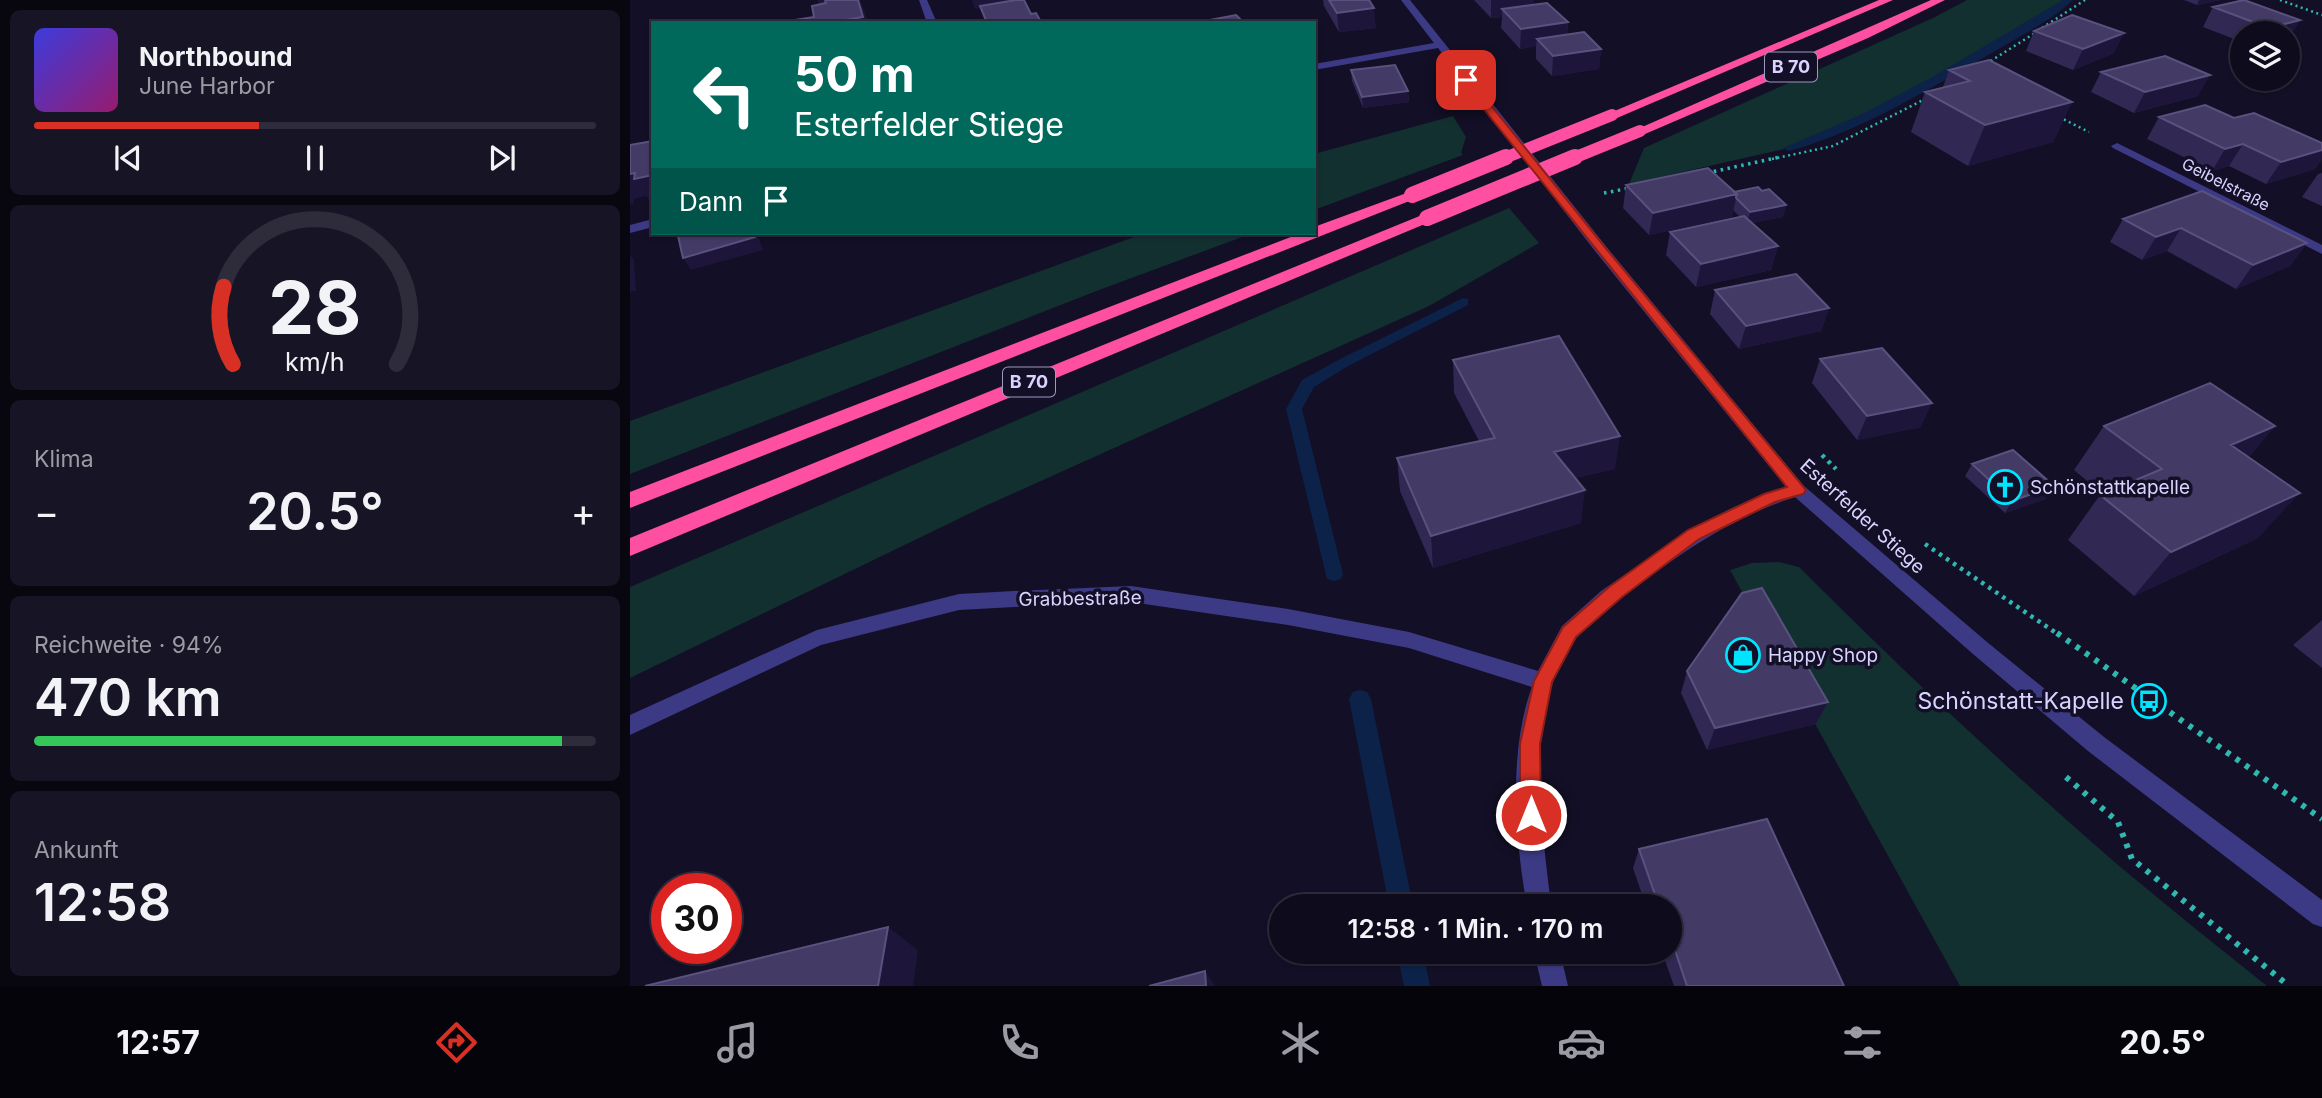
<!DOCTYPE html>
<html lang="de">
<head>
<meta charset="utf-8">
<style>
	:root { --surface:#0e0b1c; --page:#171425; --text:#f1f3f6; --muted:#9b9ba3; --line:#2e2b3b; --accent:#d93025 }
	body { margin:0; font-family:Inter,sans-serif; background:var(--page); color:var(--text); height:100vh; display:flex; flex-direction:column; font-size:26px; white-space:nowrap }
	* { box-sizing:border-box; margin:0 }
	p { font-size:23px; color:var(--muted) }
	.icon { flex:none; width:38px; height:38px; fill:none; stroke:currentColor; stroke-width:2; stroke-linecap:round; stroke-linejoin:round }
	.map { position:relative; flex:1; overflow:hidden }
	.drawer { display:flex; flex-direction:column; gap:10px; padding:10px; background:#08060f; width:630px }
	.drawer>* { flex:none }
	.guide { position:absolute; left:21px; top:21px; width:665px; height:214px; border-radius:0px; box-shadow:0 2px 5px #0004,0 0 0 2px var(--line); background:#00695c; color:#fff; overflow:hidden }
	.buttons { position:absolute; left:1600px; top:21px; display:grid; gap:14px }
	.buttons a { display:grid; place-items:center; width:70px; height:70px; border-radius:50%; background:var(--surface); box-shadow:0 2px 5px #0004,0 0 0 2px var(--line); font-size:35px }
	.speed { position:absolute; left:21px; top:873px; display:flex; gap:14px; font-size:35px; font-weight:700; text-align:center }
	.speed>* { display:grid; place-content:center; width:91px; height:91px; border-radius:50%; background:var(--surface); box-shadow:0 2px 5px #0004,0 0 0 2px var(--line); line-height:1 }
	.speed .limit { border:10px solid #d22; background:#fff; color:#111 }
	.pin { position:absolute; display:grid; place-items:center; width:60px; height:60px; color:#fff; margin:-30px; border-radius:14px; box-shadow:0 4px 10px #0006 }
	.me { position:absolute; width:77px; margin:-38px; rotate:0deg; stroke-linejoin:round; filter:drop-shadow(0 0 5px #0008) }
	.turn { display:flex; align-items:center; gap:24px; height:147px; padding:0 28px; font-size:32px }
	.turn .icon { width:91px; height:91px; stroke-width:2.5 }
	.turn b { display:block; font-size:49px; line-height:60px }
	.then { display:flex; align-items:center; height:66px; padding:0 28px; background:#0003; gap:14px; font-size:26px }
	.big { font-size:52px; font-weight:600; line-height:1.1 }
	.drawer .widget { flex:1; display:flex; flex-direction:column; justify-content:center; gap:10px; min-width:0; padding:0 24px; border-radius:10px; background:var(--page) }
	.drawer .dial { align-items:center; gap:0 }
	.dial svg { height:182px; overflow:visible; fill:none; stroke:var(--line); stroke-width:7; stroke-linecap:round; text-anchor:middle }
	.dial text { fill:var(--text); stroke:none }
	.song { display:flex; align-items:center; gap:21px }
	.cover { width:84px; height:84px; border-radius:10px; background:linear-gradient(135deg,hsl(240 70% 55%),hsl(320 70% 35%)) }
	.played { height:7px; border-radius:4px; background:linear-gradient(90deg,var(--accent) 40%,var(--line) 40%) }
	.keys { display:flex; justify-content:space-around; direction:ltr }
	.heat { display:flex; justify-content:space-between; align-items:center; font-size:38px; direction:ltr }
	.charge { height:10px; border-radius:5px; background:linear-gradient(90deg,#34c759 94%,var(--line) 0) }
	.trip { position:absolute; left:639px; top:894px; width:413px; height:70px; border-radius:35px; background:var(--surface); box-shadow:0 2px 5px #0004,0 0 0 2px var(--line); font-weight:600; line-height:70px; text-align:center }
	.menu { display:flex; height:112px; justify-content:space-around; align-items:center; background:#06040b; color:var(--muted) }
	.menu .icon { width:49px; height:49px }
	.menu .active { color:var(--accent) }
	.menu b { font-size:32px; color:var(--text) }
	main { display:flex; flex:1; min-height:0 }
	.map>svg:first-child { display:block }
</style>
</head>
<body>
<main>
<section class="drawer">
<div class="widget">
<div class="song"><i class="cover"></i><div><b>Northbound</b><p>June Harbor</p></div></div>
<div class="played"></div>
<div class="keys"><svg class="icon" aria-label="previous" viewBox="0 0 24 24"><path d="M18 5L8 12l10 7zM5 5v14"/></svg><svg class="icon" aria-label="pause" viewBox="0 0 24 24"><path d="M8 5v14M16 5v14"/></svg><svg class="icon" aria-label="next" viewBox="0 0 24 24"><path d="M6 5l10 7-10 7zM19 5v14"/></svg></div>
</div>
<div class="widget dial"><svg viewBox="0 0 100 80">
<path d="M14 69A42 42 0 1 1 86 69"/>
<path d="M14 69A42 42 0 0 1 10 35" stroke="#d93025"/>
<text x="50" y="56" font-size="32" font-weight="700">28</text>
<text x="50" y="72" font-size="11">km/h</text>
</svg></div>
<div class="widget"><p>Klima</p>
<div class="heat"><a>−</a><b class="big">20.5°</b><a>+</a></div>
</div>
<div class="widget"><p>Reichweite · 94%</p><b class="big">470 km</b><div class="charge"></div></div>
<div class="widget"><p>Ankunft</p><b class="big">12:58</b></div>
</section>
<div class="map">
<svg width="1692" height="986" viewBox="0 0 1692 986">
	<rect width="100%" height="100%" fill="#130f26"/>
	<path fill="#12302f" d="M 1337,0 L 1439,0 L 1417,16 L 1298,85 L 1211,129 L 1159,148 L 999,184 L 1014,148 L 1303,18 Z
		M 823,116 L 836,137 L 831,153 L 833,155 L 684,210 L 684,154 Z
		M 879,208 L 909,243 L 799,306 L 353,507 L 0,678 L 0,587 Z
		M 515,233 L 623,233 L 469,290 L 0,474 L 0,421 Z
		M 1149,562 L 1169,567 C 1272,670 1378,770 1488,865 C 1537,906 1587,946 1637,986 L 1330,986 L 1100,570 L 1122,563 Z"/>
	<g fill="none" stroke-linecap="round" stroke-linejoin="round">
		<path fill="#0c2248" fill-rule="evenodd" d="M 1433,0 L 1443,0 C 1422,20 1392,35 1367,50 C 1303,87 1230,132 1159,151 L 1153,148 L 1228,116 L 1297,80 Z
			M 833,298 L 838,299 L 838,305 L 720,365 L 684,387 L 672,409 L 713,574 L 711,579 L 704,581 L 697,579 L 656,409 L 672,380 L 710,359 Z
			M 730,690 L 737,692 L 741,699 L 783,906 L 759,906 L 719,699 L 723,692 Z
			M 767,952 L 793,952 L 800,986 L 774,986 Z"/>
		<path stroke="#2fb8b0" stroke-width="2.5" stroke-dasharray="2 3.5" stroke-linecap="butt" d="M 1650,0 L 1692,15
			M 1412,28 L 1455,0
			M 1356,64 L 1405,33
			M 1429,117 L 1459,132
			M 1142,159 L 1203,146 L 1295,99"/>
		<path stroke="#2fb8b0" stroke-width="3.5" stroke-dasharray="2.5 4.5" stroke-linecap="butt" d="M 1077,173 L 1150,157
			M 974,193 L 1000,188"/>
		<path stroke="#2fb8b0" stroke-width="4.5" stroke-dasharray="3.5 5" stroke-linecap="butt" d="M 1192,455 L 1206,469
			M 1295,544 L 1429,635"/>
		<path stroke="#2fb8b0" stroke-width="6" stroke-dasharray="4.5 7" stroke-linecap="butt" d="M 1427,633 L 1692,819
			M 1436,777 L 1488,822 L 1502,859 L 1659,986"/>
		<path fill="#3d3a85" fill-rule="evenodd" d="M 289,0 L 297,0 L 307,23 L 297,23 Z
			M 771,0 L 780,0 L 975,245 L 1174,486 L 1357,642 L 1474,737 L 1692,900 L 1692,927 L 1683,924 L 1458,751 L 1343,654 L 1165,497 C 1112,514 1065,543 1021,576 C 996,594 966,612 947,637 C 892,709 912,824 921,906 L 897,906 C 885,840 878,751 902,687 L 779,648 L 658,625 L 501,602 L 384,607 L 329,610 L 191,645 L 0,735 L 0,715 L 187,630 L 329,594 L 384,591 L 501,586 L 658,609 L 779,632 L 908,671 L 932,626 L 971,591 L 1067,526 L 1104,507 L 1156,487 L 965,251 L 808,48 L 684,70 L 684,64 L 804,43 Z
			M 1487,143 L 1692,245 L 1692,254 L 1483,148 L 1481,146 Z
			M 23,219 L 23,227 L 0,233 L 0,225 Z
			M 904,952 L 930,952 L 938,986 L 912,986 Z"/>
		<path fill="#ff4fa3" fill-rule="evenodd" d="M 1249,0 L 1263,0 L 987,118 L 982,119 L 975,115 Z
			M 1301,0 L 1315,0 L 1238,38 L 1015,134 L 1005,134 L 1003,131 Z
			M 782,191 L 787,192 L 789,195 L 787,198 L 0,508 L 0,492 L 671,233 L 684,233 L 684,227 Z
			M 797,213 L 805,218 L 802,221 L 0,556 L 0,538 Z"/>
		<path stroke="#ff4fa3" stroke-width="12" d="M 872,159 L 982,115
			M 941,159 L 1010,131"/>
		<path stroke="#ff4fa3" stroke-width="16" d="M 782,195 L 876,157
			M 797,218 L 945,157"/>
	</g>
	<path fill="#312854" d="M 693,0 L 739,0 L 746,28 L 709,32 L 694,6 Z
		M 844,0 L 904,0 L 904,4 L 938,22 L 937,35 L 971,49 L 969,69 L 922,76 L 906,59 L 906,46 L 890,49 L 871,28 L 872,17 L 861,18 Z
		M 1554,0 L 1591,0 L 1567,5 Z
		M 1583,7 L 1670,20 L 1658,40 L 1657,33 L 1612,33 L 1612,42 L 1573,27 Z
		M 1404,31 L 1484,53 L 1443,70 L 1396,51 Z
		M 721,70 L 778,91 L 779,102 L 733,108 L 722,81 Z
		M 1319,70 L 1442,102 L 1423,142 L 1338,166 L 1281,132 L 1295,92 L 1313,87 Z
		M 1471,72 L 1568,96 L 1504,113 L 1461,92 Z
		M 1529,117 L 1604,118 L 1692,143 L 1692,159 L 1685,169 L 1636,184 L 1599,166 L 1582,171 L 1517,139 Z
		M 1692,173 L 1692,206 L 1672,197 L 1688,174 Z
		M 996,185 L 1104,192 L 1132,191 L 1156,205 L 1153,217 L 1122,223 L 1148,246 L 1141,270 L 1066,287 L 1036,255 L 1040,232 L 1110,217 L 1103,210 L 1102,217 L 1019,235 L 993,208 Z
		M 1493,219 L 1677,243 L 1660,266 L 1606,289 L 1537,251 L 1512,260 L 1480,242 Z
		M 1085,290 L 1199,308 L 1191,331 L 1109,349 L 1080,314 Z
		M 1190,359 L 1291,427 L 1227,440 L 1182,383 Z
		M 823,360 L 985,469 L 945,478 L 951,523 L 803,568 L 770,491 L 767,458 L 849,441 L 824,393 Z
		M 1474,426 L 1645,426 L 1618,458 L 1628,538 L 1504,596 L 1438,540 L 1470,495 L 1473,494 L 1444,470 Z
		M 1342,464 L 1416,499 L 1375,513 L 1335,476 Z
		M 1692,620 L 1692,668 L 1663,645 Z
		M 1057,671 L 1198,702 L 1186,724 L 1077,750 L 1051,693 Z
		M 1009,849 L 1214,986 L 1044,986 L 1032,952 L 1040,952 L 1040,906 L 1016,906 L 1003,868 Z"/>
	<path fill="#1d163a" d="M 187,0 L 219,0 L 190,5 Z
		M 228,0 L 230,0 L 235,13 L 238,23 L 198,23 Z
		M 342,0 L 382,0 L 383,3 L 345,9 Z
		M 861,0 L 904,0 L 904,12 L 872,9 L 872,17 L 861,18 Z
		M 1569,0 L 1591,0 L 1567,5 Z
		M 744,8 L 746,28 L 709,32 L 707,13 Z
		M 1670,20 L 1658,40 L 1657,40 L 1657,33 L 1637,33 L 1639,28 Z
		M 938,22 L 937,42 L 907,39 L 906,46 L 890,49 L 891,29 Z
		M 1494,33 L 1484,53 L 1443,70 L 1453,49 Z
		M 971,49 L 969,69 L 922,76 L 923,56 Z
		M 1580,75 L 1568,96 L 1504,113 L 1515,92 Z
		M 778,91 L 779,102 L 733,108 L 732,97 Z
		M 1442,102 L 1423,142 L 1338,166 L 1355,125 Z
		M 1613,144 L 1599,166 L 1582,171 L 1595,149 Z
		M 1692,150 L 1692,159 L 1685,169 L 1636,184 L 1651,162 Z
		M 5,173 L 23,175 L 23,200 L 20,201 L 16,196 L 4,199 L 3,204 L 0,205 L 0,174 Z
		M 1107,194 L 1102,217 L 1019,235 L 1023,213 Z
		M 1156,205 L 1153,217 L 1117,224 L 1120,212 Z
		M 1551,228 L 1537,251 L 1512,260 L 1526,237 Z
		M 124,233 L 127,233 L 133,250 L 61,270 L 53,258 Z
		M 1677,243 L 1660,266 L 1606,289 L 1623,265 Z
		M 1148,246 L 1141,270 L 1066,287 L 1071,264 Z
		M 0,255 L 4,260 L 6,291 L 0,292 Z
		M 1199,308 L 1191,331 L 1109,349 L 1116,326 Z
		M 1302,403 L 1291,427 L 1227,440 L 1237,416 Z
		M 1645,426 L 1607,471 L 1601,445 Z
		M 990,436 L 985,469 L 921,484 L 924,452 Z
		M 1424,486 L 1416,499 L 1375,513 L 1382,501 Z
		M 955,490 L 951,523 L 803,568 L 801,536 Z
		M 1670,493 L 1628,538 L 1504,596 L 1541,552 Z
		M 1198,702 L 1186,724 L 1077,750 L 1085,728 Z
		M 258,927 L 288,950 L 283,986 L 248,986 Z
		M 575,971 L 585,986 L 576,986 Z"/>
	<path fill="#433a66" stroke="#5a527e" stroke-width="2" d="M 195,0 L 228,0 L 233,17 L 198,23 L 158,23 L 158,21 L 184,17 L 182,6 L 196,3 Z
		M 386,0 L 394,0 L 401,14 L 406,13 L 410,20 L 396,23 L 357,23 L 350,6 Z
		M 699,0 L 739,0 L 744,8 L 707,13 Z
		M 1614,0 L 1670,20 L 1639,28 L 1583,7 Z
		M 917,3 L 938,22 L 891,29 L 872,9 Z
		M 606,15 L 614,23 L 564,23 Z
		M 1442,15 L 1494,33 L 1453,49 L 1404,31 Z
		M 954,32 L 971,49 L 923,56 L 907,39 Z
		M 1535,56 L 1580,75 L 1515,92 L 1471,72 Z
		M 1359,60 L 1442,102 L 1355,125 L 1295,92 L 1340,81 L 1319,70 Z
		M 765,65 L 778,91 L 732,97 L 721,70 Z
		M 1575,105 L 1604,118 L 1624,113 L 1692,143 L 1692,150 L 1651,162 L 1613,144 L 1595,149 L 1529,117 Z
		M 23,141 L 23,175 L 4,179 L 5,173 L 0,174 L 0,145 Z
		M 1078,168 L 1107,194 L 1023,213 L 996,185 Z
		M 1128,187 L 1132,191 L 1139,189 L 1156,205 L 1120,212 L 1106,198 L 1107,194 L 1104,192 Z
		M 1572,191 L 1677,243 L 1623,265 L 1551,228 L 1526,237 L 1493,219 Z
		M 1114,216 L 1148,246 L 1071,264 L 1040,232 Z
		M 58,233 L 124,233 L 125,237 L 53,258 L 48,236 Z
		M 1166,274 L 1199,308 L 1116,326 L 1085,290 Z
		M 929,336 L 990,436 L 924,452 L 955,490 L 801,536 L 767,458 L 865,438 L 823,360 Z
		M 1252,348 L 1302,403 L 1237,416 L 1190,359 Z
		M 1580,383 L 1645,426 L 1601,445 L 1670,493 L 1541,552 L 1470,495 L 1532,469 L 1474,426 Z
		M 1383,450 L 1424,486 L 1382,501 L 1342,464 Z
		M 1132,588 L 1198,702 L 1085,728 L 1057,671 L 1112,593 Z
		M 1137,819 L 1214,986 L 1057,986 L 1040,935 L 1040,906 L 1029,906 L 1009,849 Z
		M 258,927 L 248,986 L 15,986 Z
		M 575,971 L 576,986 L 519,986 Z"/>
	<path fill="#d93025" stroke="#8d1f18" stroke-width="2" d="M 832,78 L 839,78 L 974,246 L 1176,490 L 1173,494 L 1145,502 L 1069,539 L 992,597 L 946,637 L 922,682 L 910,744 L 911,815 L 908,822 L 901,825 L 893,822 L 890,815 L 890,744 L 904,681 L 933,627 L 979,587 L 1058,530 L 1134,494 L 1157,487 L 832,82 Z"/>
	<defs>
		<g id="church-ring" transform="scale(1.75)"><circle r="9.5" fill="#130f26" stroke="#00e5ff" stroke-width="1.5"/><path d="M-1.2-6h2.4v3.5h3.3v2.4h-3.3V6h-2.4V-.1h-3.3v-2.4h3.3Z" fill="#00e5ff"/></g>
		<g id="shop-ring" transform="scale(1.75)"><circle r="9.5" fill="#130f26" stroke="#00e5ff" stroke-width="1.5"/><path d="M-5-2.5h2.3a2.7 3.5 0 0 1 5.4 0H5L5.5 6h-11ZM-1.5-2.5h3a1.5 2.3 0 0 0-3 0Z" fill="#00e5ff"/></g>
		<g id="bus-ring" transform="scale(1.75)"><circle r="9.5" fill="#130f26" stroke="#00e5ff" stroke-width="1.5"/><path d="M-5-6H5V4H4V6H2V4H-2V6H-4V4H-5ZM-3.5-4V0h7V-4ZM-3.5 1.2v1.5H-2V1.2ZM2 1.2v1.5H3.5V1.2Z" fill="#00e5ff"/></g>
	</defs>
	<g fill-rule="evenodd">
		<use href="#church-ring" x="1375" y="487"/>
		<use href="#shop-ring" x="1113" y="655"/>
		<use href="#bus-ring" x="1519" y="701"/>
	</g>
	<g text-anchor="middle" stroke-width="7" stroke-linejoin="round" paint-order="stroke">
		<g font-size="16" fill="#d9d4ff" stroke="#130f26">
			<text transform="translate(1596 184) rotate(27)" y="6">Geibelstraße</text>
		</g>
		<g fill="#130f26" stroke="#9e99be" stroke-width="2">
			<rect x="1135" y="52.5" width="52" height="29" rx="5"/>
			<rect x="373" y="367.5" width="52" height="29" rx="5"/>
		</g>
		<g font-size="18" font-weight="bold" fill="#d9d4ff">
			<text x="1161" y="73">B 70</text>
			<text x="399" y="388">B 70</text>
		</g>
		<g font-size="19" fill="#d9d4ff" stroke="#130f26" text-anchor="start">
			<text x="1400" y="494">Schönstattkapelle</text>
			<text x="1138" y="662">Happy Shop</text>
		</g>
		<g font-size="19" fill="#d9d4ff" stroke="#130f26">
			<text transform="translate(1233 516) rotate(42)" y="7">Esterfelder Stiege</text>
			<text transform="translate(450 598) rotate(-1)" y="7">Grabbestraße</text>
		</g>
		<g font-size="23" fill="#d9d4ff" stroke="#130f26" text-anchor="end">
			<text x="1494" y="709">Schönstatt-Kapelle</text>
		</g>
	</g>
</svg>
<div class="buttons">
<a><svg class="icon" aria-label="layers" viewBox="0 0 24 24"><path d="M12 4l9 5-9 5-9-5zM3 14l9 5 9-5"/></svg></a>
</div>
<div class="speed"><div class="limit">30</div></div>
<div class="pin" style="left:836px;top:80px;background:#d93025"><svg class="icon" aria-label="arrive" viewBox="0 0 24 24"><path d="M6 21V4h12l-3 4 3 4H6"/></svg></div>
<svg class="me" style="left:901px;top:815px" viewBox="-20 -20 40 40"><circle r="17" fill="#d93025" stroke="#fff" stroke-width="3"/><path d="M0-11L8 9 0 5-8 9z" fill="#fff"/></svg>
<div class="trip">12:58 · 1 Min. · 170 m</div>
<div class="guide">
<div class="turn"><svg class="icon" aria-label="left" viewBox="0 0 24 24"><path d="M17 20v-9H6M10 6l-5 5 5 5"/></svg><div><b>50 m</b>Esterfelder Stiege</div></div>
<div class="then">Dann<svg class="icon" aria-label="arrive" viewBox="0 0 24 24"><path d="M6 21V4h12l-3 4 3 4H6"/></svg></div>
</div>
</div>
</main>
<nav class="menu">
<b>12:57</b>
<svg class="icon active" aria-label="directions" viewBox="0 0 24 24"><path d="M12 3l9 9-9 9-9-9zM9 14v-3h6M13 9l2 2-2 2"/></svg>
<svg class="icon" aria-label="music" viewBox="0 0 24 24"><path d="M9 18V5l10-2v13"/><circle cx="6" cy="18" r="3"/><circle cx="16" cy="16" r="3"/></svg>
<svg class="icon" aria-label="phone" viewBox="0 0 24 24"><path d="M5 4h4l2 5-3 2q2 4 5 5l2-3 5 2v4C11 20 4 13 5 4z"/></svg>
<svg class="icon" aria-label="climate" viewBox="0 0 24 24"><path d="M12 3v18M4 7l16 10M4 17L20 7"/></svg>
<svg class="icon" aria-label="car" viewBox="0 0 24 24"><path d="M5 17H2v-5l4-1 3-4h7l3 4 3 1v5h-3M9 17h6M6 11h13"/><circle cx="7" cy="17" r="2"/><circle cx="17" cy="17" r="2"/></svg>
<svg class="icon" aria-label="filters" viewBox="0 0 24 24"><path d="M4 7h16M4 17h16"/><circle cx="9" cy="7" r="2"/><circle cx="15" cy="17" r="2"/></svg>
<b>20.5°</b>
</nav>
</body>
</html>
